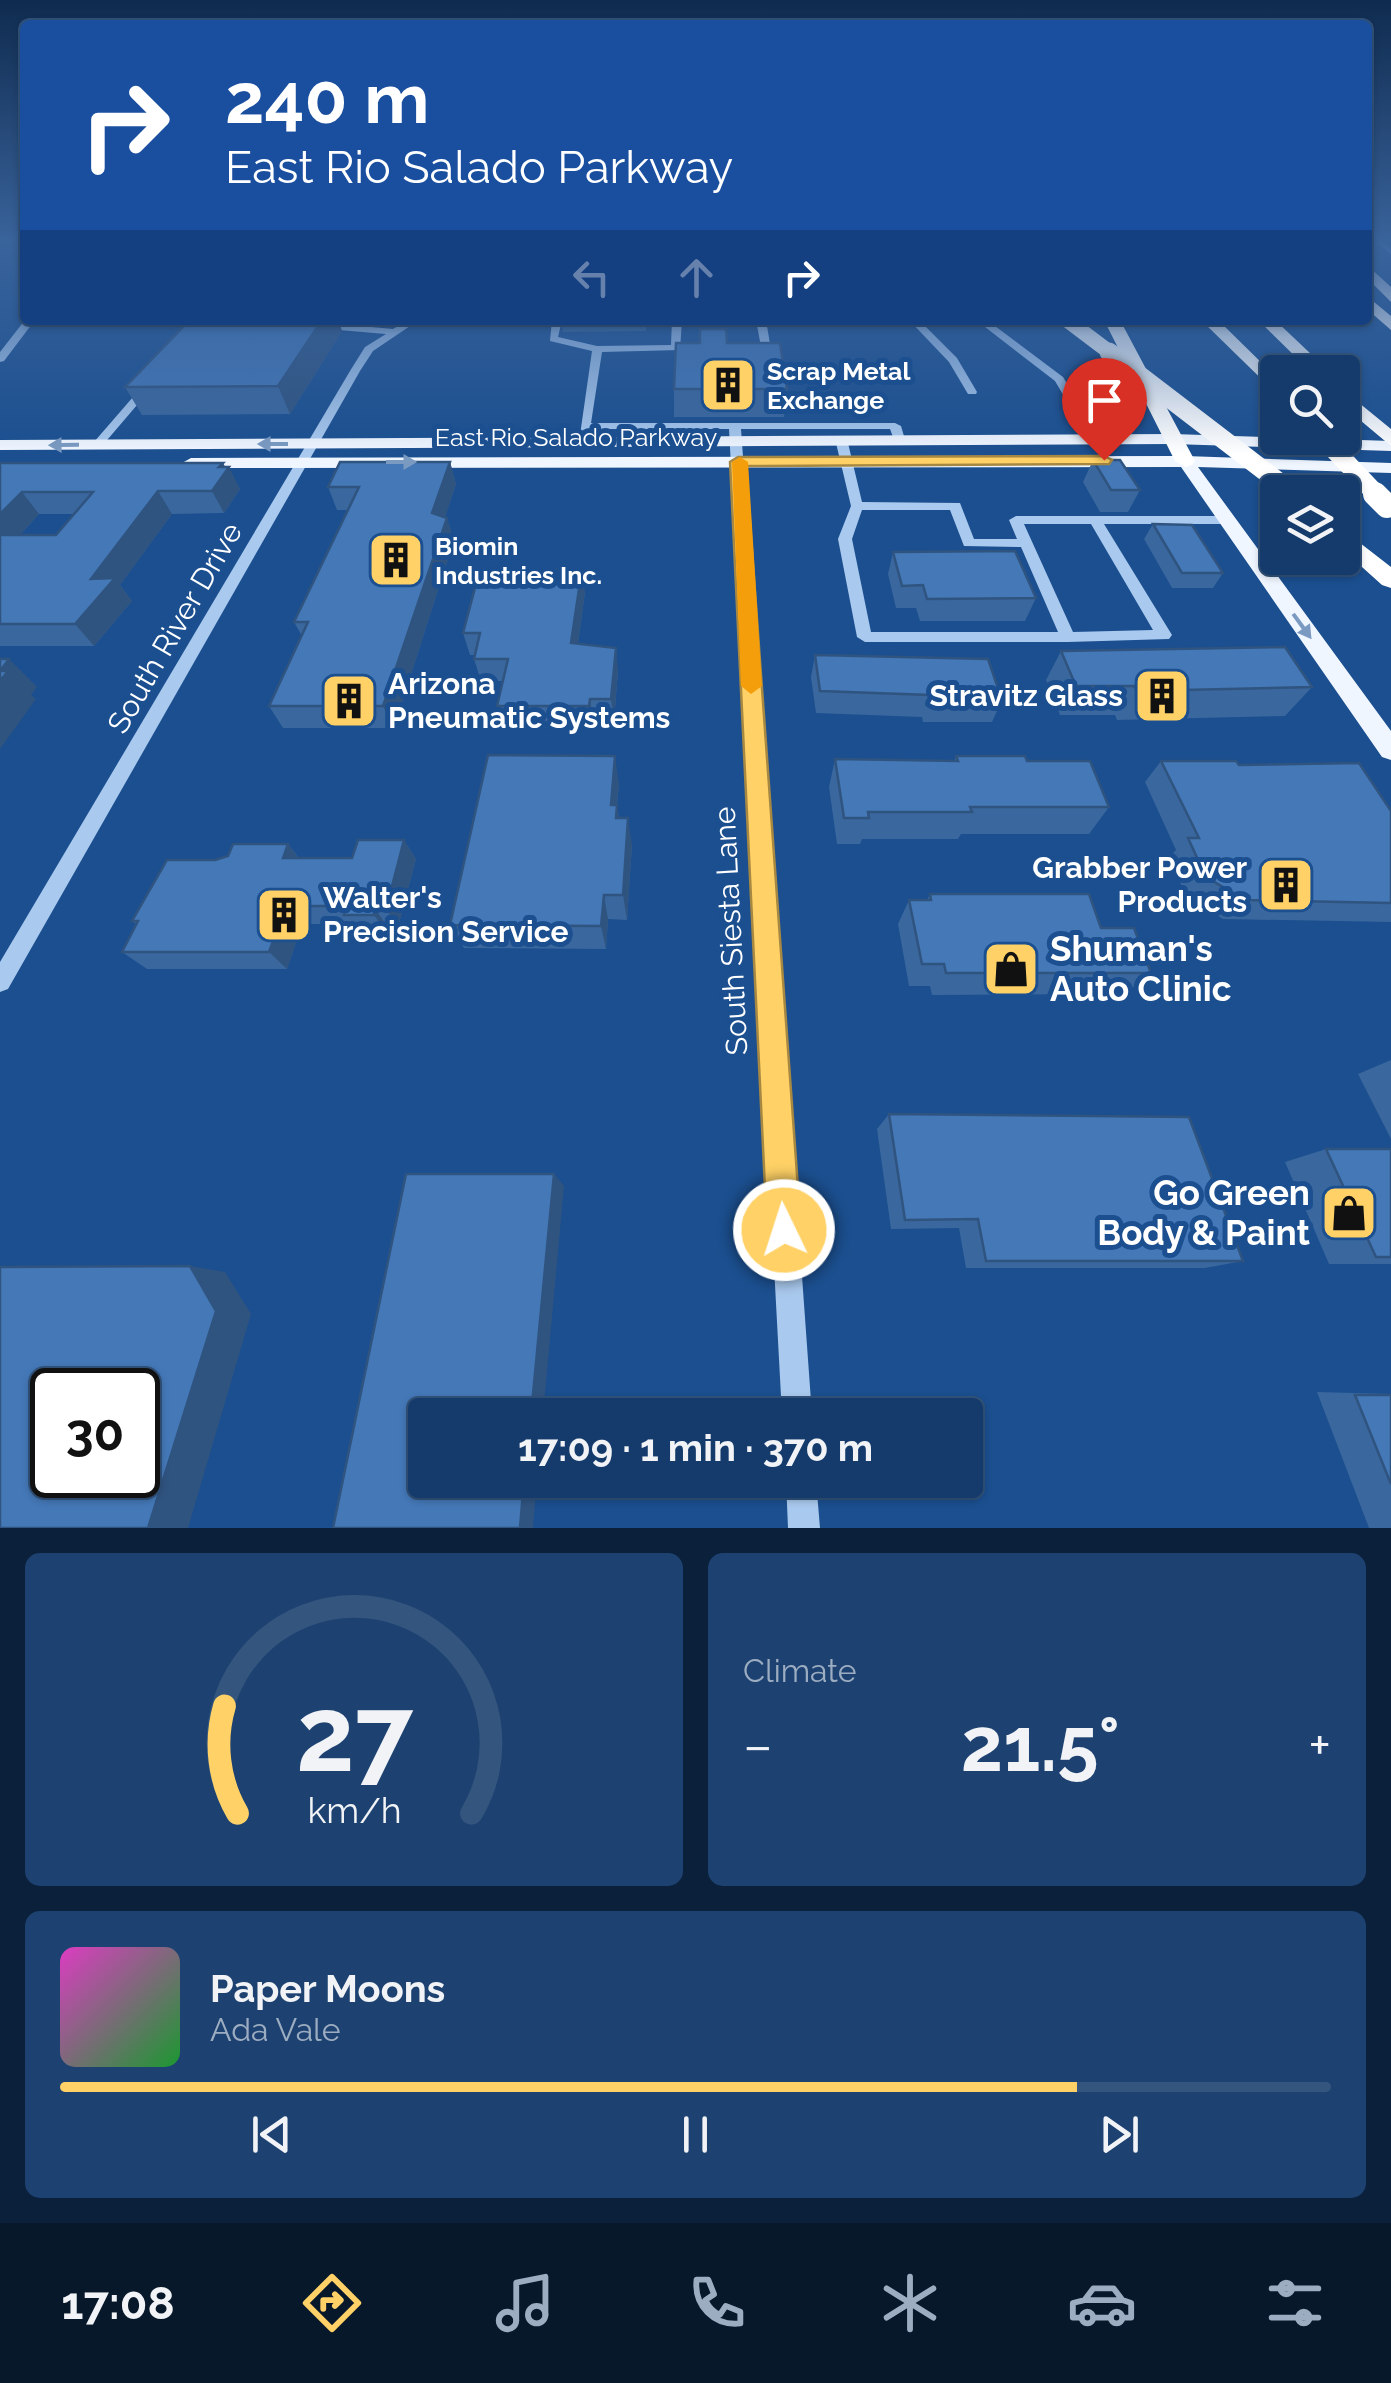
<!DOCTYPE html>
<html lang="en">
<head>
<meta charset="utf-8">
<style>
	:root { --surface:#143b6b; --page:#1d4271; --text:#f1f3f6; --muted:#9dadc1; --line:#33557e; --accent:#ffd166 }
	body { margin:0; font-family:Raleway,sans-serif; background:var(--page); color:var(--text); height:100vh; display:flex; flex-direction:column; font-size:38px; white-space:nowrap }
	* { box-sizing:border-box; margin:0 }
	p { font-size:32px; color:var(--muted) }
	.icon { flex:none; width:55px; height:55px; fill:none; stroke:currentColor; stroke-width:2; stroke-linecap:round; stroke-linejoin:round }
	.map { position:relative; height:1528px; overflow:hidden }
	.side { display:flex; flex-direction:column; gap:25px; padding:25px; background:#0b203b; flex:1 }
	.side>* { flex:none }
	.banner { position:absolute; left:20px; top:20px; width:1352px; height:305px; border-radius:10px; box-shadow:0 2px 8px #0004,0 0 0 2px var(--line); background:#1a4fa0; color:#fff; overflow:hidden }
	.fabs { position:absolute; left:1260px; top:355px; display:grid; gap:20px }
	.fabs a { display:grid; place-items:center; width:100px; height:100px; border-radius:10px; background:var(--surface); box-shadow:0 2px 8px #0004,0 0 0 2px var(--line); font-size:50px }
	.speed { position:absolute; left:30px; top:1368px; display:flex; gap:20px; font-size:50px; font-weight:700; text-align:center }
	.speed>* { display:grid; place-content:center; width:130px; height:130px; border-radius:50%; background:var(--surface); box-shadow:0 2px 8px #0004,0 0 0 2px var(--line); line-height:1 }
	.speed .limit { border:5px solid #111; border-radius:15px; background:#fff; color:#111 }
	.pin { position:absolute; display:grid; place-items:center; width:85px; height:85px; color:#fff; margin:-102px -42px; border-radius:50% 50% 50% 0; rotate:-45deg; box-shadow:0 0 10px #0007 }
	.pin .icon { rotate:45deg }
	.me { position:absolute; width:110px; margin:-55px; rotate:356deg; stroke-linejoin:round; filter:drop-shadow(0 0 8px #0008) }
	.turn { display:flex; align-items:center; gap:35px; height:210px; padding:0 40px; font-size:45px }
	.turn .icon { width:130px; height:130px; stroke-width:2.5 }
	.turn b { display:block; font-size:70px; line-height:85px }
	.lanes { display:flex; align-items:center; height:95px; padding:0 40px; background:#0003; justify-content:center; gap:50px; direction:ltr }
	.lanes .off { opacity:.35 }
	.big { font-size:75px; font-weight:700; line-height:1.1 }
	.side .widget { flex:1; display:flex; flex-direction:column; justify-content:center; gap:15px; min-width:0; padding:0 35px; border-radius:15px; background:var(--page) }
	.side .dial { align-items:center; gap:0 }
	.dial svg { height:260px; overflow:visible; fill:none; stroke:var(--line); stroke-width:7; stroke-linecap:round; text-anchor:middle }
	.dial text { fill:var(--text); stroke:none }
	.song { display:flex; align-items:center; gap:30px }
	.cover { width:120px; height:120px; border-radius:15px; background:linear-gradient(135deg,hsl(310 70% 55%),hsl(130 70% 35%)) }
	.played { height:10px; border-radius:5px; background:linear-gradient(90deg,var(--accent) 80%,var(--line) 80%) }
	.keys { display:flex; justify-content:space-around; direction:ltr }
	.heat { display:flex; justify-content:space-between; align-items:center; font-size:55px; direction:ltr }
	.side .tiles { flex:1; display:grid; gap:25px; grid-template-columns:1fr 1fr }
	.widget:last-child { grid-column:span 2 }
	.trip { position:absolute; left:408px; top:1398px; width:575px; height:100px; border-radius:10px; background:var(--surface); box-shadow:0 2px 8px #0004,0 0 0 2px var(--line); font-weight:700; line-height:100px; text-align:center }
	.tab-bar { display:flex; height:160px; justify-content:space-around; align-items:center; background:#08182b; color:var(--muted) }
	.tab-bar .icon { width:70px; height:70px }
	.tab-bar .selected { color:var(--accent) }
	.tab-bar b { font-size:45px; color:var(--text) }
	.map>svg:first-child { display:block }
</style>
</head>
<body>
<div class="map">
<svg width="1391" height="1528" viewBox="0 0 1391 1528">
	<rect width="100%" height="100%" fill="#1b4f8f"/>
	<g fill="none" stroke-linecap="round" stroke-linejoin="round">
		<path stroke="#9cc4f0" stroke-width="4" d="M 1378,240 L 1391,252"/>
		<path fill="#a9c9ee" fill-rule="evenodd" d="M 25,320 L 35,320 L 4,361 L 0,362 L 0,352 Z
			M 408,320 L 419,320 L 373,351 L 360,371 L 8,989 L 0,992 L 0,962 L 350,371 L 365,347 L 386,334 L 316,328 L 311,325 L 316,322 L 393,329 Z
			M 552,320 L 562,320 L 558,337 L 597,346 L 671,345 L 672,320 L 682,320 L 680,350 L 602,352 L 591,423 L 895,423 L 901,426 L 906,443 L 896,445 L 890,429 L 741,429 L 812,1415 L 782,1415 L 729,429 L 590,429 L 588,435 L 580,435 L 592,351 L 550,341 Z
			M 756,320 L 766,320 L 772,356 L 758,358 L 753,355 L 762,352 Z
			M 909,320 L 919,320 L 957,358 L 977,392 L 976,394 L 968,394 L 949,362 Z
			M 976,320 L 987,320 L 1063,377 L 1101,440 L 1099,442 L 1091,442 L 1055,381 Z
			M 146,382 L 155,384 L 102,446 L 94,446 L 94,442 Z
			M 842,439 L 848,443 L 862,502 L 960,503 L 974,539 L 1017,539 L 1009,520 L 1016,516 L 1226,516 L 1233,520 L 1226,524 L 1104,524 L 1172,635 L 1169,639 L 1068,642 L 865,642 L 857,637 L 838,539 L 851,506 L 836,443 ZM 862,510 L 950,510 L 964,546 L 1021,547 L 1058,632 L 871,632 L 852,539 ZM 1024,524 L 1091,524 L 1153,630 L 1073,632 Z
			M 786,1480 L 816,1480 L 820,1528 L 788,1528 Z"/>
		<path fill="#f0f6ff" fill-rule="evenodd" d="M 1173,434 L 1391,441 L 1391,451 L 1173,444 L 0,450 L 0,440 Z
			M 1185,456 L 1391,463 L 1391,473 L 1198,467 L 1391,731 L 1391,760 L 1382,757 L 1181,467 L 191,468 L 182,463 L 191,458 Z"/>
		<path fill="#fff" fill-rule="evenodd" d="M 1368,266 L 1391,287 L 1391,302 L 1368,279 Z
			M 1368,297 L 1391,316 L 1391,330 L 1368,310 Z
			M 1104,320 L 1120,320 L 1195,461 L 1192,465 L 1185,467 L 1175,461 Z
			M 1201,320 L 1218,320 L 1278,379 L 1278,395 Z
			M 1258,320 L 1275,320 L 1330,372 L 1311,372 Z
			M 1342,389 L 1391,429 L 1391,446 L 1342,405 Z
			M 1342,529 L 1391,567 L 1391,588 L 1382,585 L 1342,549 Z"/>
		<path stroke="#fff" stroke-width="15" d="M 1067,320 L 1112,354"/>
		<path stroke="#fff" stroke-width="19" d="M 1109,352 L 1292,492
			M 1323,438 L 1378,496"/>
		<path stroke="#fff" stroke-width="24" d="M 1375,494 L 1387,506"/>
	</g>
	<path fill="#3a679d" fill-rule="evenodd" d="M 186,320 L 338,320 L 342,331 L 290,414 L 142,415 L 125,387 L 188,323 Z
		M 561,320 L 647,320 L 646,331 L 563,332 Z
		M 727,343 L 787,389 L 784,417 L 674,417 L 674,389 Z
		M 1093,460 L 1140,490 L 1128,512 L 1100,512 L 1083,482 Z
		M 450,462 L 456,484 L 445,517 L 447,518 L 454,540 L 394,728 L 283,728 L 269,706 L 302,636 L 294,622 L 348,510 L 337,510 L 328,487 Z
		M 0,463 L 225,467 L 240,489 L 224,513 L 172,514 L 120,585 L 132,601 L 94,646 L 0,646 ZM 39,514 L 74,514 L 56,535 L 20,535 Z
		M 1153,524 L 1223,573 L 1213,588 L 1172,588 L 1144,539 Z
		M 893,552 L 1036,598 L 1025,621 L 920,621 L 916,608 L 896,608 L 888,574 Z
		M 585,592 L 578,644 L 618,671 L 614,721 L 593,721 L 592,728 L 504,728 L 497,706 L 503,681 L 481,681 L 474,659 L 474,655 L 470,655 L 463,633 Z
		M 1061,651 L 1312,687 L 1285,716 L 1117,720 L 1115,715 L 1060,715 L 1046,680 Z
		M 815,655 L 1002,700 L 992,722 L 923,722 L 922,717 L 816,713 L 811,677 Z
		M 956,756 L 1027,761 L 1109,807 L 1089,834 L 961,834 L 958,839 L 862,839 L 860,844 L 837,844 L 829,787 L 835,759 L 954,761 Z
		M 1161,761 L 1239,765 L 1391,811 L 1391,922 L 1223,919 L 1186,896 L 1169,857 L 1176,850 L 1145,782 Z
		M 619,784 L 617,805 L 619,818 L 632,845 L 627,920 L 608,919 L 606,949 L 464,948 L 450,925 Z
		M 404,840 L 416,859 L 398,927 L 388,927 L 387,933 L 359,933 L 354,928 L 350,928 L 347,924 L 302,924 L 287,969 L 147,969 L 122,952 L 136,924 L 132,921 L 215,860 L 288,844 L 299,858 L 352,858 Z
		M 930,894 L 1101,928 L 1151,973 L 1125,994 L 932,995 L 930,986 L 909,986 L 898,924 L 909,900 L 927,900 Z
		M 1391,1060 L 1391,1139 L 1358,1074 Z
		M 889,1114 L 1243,1261 L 1205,1268 L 966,1268 L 959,1228 L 891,1229 L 877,1129 Z
		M 1326,1149 L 1391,1149 L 1391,1264 L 1329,1264 L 1285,1162 Z
		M 1317,1392 L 1391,1394 L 1391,1528 L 1369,1528 Z"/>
	<path fill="#305480" d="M 303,320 L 338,320 L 342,331 L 290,414 L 278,386 Z
		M 450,462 L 456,484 L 439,536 L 432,513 Z
		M 223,463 L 227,470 L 229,467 L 240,489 L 224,513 L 212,491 L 219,467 Z
		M 158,491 L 172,514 L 120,585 L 132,601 L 94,646 L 75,624 L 91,579 Z
		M 22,492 L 39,514 L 0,557 L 0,514 Z
		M 447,518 L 454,540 L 394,728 L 383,706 Z
		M 582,569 L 585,592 L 575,666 L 571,643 Z
		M 616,648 L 618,671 L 614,721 L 611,699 Z
		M 9,659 L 37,687 L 31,695 L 36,699 L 0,749 L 0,671 Z
		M 590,699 L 593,721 L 592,728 L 589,706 Z
		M 615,756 L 619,784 L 616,812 L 617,805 L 621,832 L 611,805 Z
		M 628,818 L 632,845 L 627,920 L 623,895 Z
		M 404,840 L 416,859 L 398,927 L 386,909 Z
		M 288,844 L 303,864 L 283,858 Z
		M 604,895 L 608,919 L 606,949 L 601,926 Z
		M 286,906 L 302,924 L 287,969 L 269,952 Z
		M 375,909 L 388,927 L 387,933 L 374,915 Z
		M 554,1174 L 564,1186 L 543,1415 L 531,1415 Z
		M 190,1266 L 225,1272 L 251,1314 L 188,1528 L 148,1528 Z
		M 524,1480 L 537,1480 L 533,1528 L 520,1528 Z"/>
	<path fill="#4478b7" stroke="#305480" stroke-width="2.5" fill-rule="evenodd" d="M 190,320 L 322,320 L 278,386 L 125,387 Z
		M 700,329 L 726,329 L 727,343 L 780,343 L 787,389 L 674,389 L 676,343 L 700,343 Z
		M 1093,460 L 1120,460 L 1140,490 L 1111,490 Z
		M 340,462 L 450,462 L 432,513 L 447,518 L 383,706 L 269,706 L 308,622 L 294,622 L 359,487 L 328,487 Z
		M 0,463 L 223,463 L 219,467 L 229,467 L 212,491 L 158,491 L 91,579 L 115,578 L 75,624 L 0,624 L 0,535 L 56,535 L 93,492 L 22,492 L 0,514 Z
		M 1153,524 L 1192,525 L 1223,573 L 1182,573 Z
		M 1015,551 L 1036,598 L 927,599 L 923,585 L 902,586 L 893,552 Z
		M 480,569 L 582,569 L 571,643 L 616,648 L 611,699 L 590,699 L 589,706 L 497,706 L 508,659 L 474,659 L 480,633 L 463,633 Z
		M 1285,647 L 1312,687 L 1137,691 L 1134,686 L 1076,686 L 1061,651 Z
		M 815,655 L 988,659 L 1002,700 L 931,700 L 930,695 L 820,691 Z
		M 0,659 L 9,659 L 0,671 Z
		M 0,671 L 8,671 L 0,681 Z
		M 488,755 L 615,756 L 611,805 L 617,805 L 616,818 L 628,818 L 623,895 L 604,895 L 601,926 L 450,925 Z
		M 956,756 L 1025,756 L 1027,761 L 1090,761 L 1109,807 L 970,807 L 972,812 L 868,812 L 869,818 L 844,818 L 835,759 L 958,761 Z
		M 1161,761 L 1236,761 L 1239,765 L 1359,763 L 1391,811 L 1391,903 L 1245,900 L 1206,877 L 1188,838 L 1199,838 Z
		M 358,840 L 404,840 L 386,909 L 375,909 L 374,915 L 344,915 L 346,909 L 335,910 L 337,906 L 286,906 L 269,952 L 122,952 L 138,921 L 132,921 L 167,860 L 215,860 L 228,856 L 233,844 L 288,844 L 283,858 L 352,858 Z
		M 930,894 L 1089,894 L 1101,928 L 1134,928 L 1151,973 L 946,973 L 944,964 L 922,964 L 909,900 L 931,900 Z
		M 889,1114 L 1189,1117 L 1243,1261 L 986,1261 L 978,1219 L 905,1220 Z
		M 1326,1149 L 1391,1149 L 1391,1257 L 1376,1257 Z
		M 406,1174 L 554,1174 L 531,1415 L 425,1415 L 425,1480 L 524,1480 L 520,1528 L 333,1528 Z
		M 190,1266 L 216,1311 L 148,1528 L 0,1528 L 0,1267 ZM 52,1390 L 138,1390 L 138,1475 L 52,1475 Z
		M 1355,1395 L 1391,1395 L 1391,1484 Z"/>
	<defs><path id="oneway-solid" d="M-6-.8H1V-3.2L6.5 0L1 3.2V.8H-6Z" transform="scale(2.5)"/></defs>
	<g fill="#7b9ac1">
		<use href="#oneway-solid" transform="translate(273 444) rotate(180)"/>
		<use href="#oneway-solid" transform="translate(64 445) rotate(179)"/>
		<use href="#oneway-solid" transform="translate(401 462)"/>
		<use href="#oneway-solid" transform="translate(1302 626) rotate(54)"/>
	</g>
	<linearGradient id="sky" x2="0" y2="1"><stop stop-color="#0f2b4f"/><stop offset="0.53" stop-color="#39639b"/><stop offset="1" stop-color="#39639b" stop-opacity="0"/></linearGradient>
	<rect width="1391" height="454" fill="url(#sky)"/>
	<path fill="#ffd166" stroke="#a68842" stroke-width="2.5" d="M 1104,456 L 1112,460 L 1109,464 L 746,466 L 801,1230 L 796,1242 L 784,1247 L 772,1242 L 767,1230 L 730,462 L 738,457 Z"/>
	<path fill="#f59e0b" d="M 740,457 L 748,462 L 762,686 L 751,694 L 741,686 L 732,462 Z"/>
	<defs>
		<g id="building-square" transform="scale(2.875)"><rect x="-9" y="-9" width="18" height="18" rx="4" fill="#ffd166" stroke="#1b4f8f"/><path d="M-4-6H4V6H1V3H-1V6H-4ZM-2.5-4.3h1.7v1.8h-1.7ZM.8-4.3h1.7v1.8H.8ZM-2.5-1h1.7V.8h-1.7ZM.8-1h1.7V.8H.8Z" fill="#111"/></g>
		<g id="shop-square" transform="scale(2.875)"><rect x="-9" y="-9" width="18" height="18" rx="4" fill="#ffd166" stroke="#1b4f8f"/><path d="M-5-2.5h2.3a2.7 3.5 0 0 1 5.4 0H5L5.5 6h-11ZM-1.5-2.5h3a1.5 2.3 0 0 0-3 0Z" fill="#111"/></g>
	</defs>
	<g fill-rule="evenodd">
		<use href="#building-square" x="728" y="385"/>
		<use href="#building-square" x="396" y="560"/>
		<use href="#building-square" x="1162" y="696"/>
		<use href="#building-square" x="349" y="701"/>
		<use href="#building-square" x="1286" y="885"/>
		<use href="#building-square" x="284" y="915"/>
		<use href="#shop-square" x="1011" y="969"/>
		<use href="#shop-square" x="1349" y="1213"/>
	</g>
	<g text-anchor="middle" stroke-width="10" stroke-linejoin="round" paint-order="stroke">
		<g font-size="25" font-weight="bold" fill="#fff" stroke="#1b4f8f" text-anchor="start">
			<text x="767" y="380">Scrap Metal<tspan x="767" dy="29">Exchange</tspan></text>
			<text x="435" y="555">Biomin<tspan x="435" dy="29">Industries Inc.</tspan></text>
		</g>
		<g font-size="25" fill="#fff" stroke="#1b4f8f">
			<text x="576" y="446">East Rio Salado Parkway</text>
		</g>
		<g font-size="30" fill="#fff" stroke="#1b4f8f">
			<text transform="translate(175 628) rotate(-60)" y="10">South River Drive</text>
			<text transform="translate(731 931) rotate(-93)" y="10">South Siesta Lane</text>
		</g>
		<g font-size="30" font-weight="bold" fill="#fff" stroke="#1b4f8f" text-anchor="start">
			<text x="388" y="694">Arizona<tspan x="388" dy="34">Pneumatic Systems</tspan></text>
			<text x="1123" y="706" text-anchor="end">Stravitz Glass</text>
			<text x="1247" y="878" text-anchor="end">Grabber Power<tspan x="1247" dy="34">Products</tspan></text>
			<text x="323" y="908">Walter's<tspan x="323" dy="34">Precision Service</tspan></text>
		</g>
		<g font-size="35" font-weight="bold" fill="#fff" stroke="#1b4f8f" text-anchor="start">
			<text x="1050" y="961">Shuman's<tspan x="1050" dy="40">Auto Clinic</tspan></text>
			<text x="1310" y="1205" text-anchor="end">Go Green<tspan x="1310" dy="40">Body &amp; Paint</tspan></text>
		</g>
	</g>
</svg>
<div class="fabs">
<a><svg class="icon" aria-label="search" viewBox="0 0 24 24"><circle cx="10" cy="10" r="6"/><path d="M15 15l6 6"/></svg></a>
<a><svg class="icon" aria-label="layers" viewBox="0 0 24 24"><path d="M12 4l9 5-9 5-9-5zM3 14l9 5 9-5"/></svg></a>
</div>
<div class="speed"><div class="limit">30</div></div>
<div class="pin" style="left:1104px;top:460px;background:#d93025"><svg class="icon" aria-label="arrive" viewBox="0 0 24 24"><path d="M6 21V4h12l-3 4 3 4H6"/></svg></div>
<svg class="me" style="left:784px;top:1230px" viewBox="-20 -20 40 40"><circle r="17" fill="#ffd166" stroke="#fff" stroke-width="3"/><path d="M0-11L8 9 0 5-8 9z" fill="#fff"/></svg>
<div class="trip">17:09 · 1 min · 370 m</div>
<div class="banner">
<div class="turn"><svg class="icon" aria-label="right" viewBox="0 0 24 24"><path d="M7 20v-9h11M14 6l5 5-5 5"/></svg><div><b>240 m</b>East Rio Salado Parkway</div></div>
<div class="lanes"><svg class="icon off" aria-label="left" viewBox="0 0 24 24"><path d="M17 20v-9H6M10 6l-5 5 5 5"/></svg><svg class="icon off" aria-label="ahead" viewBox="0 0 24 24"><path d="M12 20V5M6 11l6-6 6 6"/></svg><svg class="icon" aria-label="right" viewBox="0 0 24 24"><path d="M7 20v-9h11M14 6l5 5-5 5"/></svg></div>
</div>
</div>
<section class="side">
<div class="tiles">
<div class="widget dial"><svg viewBox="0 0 100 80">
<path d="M14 69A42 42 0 1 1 86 69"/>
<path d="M14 69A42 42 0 0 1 10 36" stroke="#ffd166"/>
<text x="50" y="56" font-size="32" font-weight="700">27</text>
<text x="50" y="72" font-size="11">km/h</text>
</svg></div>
<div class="widget"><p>Climate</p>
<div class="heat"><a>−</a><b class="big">21.5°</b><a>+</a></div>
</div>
<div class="widget">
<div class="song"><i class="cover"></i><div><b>Paper Moons</b><p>Ada Vale</p></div></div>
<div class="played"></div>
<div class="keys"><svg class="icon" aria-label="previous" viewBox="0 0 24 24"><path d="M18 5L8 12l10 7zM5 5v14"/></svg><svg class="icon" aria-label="pause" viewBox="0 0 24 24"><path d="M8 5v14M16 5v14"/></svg><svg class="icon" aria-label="next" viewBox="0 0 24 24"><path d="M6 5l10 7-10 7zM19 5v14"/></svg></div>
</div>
</div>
</section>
<nav class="tab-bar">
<b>17:08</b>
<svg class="icon selected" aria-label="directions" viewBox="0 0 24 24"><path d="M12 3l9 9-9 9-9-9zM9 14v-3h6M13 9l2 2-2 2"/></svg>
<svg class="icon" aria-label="music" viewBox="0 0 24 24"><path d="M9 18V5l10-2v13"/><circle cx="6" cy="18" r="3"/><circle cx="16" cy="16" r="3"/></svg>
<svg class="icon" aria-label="phone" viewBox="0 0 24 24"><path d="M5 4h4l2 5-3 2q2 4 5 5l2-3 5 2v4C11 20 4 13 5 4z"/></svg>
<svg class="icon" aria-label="climate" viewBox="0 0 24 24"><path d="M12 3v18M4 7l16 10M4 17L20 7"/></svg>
<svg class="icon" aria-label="car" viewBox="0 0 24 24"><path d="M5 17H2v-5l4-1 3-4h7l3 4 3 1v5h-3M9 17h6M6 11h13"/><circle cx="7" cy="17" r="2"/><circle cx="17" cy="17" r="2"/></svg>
<svg class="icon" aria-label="filters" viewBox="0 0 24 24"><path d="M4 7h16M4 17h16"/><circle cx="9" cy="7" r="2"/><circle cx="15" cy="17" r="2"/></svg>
</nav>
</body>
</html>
